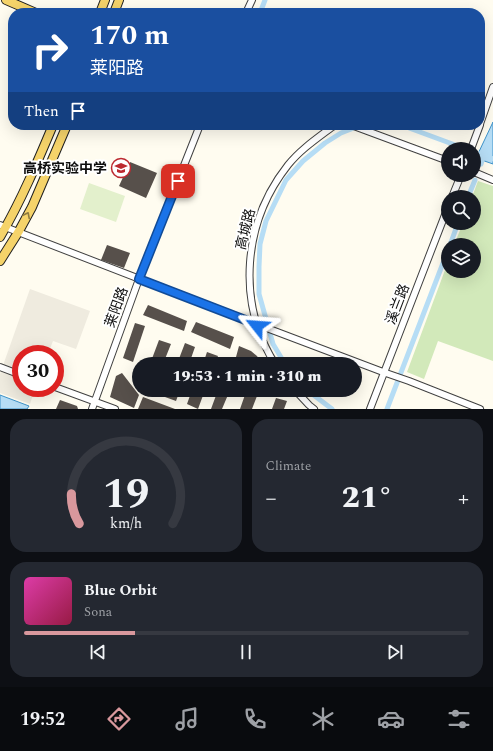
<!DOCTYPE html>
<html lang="en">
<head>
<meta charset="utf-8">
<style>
	:root { --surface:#171b24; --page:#242831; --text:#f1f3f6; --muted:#9ea1a6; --line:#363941; --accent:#d9989d }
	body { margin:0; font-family:Spectral,"Noto Sans SC",serif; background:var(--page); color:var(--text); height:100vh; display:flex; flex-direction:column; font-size:15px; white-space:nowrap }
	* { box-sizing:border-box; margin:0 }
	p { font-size:13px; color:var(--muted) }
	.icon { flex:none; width:22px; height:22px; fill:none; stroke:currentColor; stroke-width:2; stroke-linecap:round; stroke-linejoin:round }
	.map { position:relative; height:409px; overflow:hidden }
	.panel { display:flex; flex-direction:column; gap:10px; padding:10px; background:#0d0f14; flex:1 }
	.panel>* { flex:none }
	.hud { position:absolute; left:8px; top:8px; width:477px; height:122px; border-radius:16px; box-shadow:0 4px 16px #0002; background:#1a4fa0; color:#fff; overflow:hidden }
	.tools { position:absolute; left:441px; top:142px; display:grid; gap:8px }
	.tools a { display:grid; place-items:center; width:40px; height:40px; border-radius:50%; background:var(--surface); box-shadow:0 4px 16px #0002; font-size:20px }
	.speed { position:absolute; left:12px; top:345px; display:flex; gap:8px; font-size:20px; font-weight:700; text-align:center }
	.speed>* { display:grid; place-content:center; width:52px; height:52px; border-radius:50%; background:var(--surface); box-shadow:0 4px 16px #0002; line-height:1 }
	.speed .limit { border:6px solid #d22; background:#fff; color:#111 }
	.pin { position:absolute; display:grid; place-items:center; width:34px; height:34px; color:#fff; margin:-17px; border-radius:8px; box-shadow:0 2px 6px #0006 }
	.me { position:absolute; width:44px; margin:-22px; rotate:298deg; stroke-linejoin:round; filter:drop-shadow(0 0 3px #0008) }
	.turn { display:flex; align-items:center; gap:14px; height:84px; padding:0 16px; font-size:18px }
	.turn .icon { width:52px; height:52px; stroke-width:2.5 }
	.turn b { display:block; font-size:28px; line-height:34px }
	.then { display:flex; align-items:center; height:38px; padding:0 16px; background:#0003; gap:8px; font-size:15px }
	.big { font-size:30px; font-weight:800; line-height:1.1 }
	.panel .widget { flex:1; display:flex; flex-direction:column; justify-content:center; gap:6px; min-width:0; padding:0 14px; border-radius:16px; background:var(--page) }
	.panel .dial { align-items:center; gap:0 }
	.dial svg { height:104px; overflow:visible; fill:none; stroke:var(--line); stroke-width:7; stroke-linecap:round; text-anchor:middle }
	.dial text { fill:var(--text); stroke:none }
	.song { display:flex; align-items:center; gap:12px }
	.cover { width:48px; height:48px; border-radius:6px; background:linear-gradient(135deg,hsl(320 70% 55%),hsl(340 70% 35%)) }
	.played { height:4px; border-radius:2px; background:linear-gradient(90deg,var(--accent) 25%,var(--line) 25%) }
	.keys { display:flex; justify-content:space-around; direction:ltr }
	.heat { display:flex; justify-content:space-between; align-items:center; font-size:22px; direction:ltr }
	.panel .tiles { flex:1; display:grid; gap:10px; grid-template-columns:1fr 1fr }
	.widget:last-child { grid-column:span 2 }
	.trip { position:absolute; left:132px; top:357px; width:230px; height:40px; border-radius:20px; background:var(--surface); box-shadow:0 4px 16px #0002; font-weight:800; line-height:40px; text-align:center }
	.dock { display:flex; height:64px; justify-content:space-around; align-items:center; background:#090b0e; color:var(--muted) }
	.dock .icon { width:28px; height:28px }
	.dock .on { color:var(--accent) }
	.dock b { font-size:18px; color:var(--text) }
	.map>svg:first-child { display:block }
</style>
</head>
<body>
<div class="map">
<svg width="493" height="409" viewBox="0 0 493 409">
	<rect width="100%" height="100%" fill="#fffcf0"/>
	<path fill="#d2e9ba" d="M 478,181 L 493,186 L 493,361 L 438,341 L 424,379 L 407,372 L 448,262 L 448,271 L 474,271 L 474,245 L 454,245 L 463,223 L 474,223 L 474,197 L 472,197 Z"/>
	<path fill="#e3f0cc" d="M 89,183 L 125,196 L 116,222 L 80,209 Z"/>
	<path fill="#efebdf" d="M 30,289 L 90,311 L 76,349 L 53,341 L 48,354 L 21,354 L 21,388 L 35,388 L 30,404 L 0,393 L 0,374 Z"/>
	<path fill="#b6ddf5" stroke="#3e93ca" d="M 493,122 L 493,164 L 476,158 Z
		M 0,395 L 29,406 L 27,409 L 0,409 Z"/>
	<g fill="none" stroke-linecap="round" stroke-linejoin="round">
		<path stroke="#b6ddf5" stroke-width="5" d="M 260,13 L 265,0
			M 401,125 L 466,149
			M 474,152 L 493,159
			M 481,164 L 484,154
			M 468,197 L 475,180
			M 450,245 L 458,223
			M 285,364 L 273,344 L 259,294 L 259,267 L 260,244 L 266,221 L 286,180 L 303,161 L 325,143 L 341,133 L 361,125
			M 307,390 L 332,409
			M 387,409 L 448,250"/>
	</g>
	<path fill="#57504b" d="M 130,162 L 157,173 L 146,198 L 119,186 Z
		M 107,245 L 130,253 L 124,268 L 101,260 Z
		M 148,305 L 187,321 L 184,331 L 143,315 Z
		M 196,322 L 234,337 L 230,349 L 191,332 Z
		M 135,323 L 145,326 L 133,362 L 123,358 Z
		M 159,340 L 171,344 L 163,364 L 150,364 Z
		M 185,343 L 195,347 L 189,364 L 177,364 Z
		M 239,346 L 251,351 L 257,356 L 262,364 L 251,364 L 248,359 L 246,360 L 236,357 Z
		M 207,352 L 218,356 L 215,364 L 203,364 Z
		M 122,373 L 139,395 L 134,408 L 110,397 L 116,376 Z
		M 168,390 L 180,390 L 176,401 L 165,397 Z
		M 192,390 L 205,390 L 198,409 L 187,404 Z
		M 218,390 L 230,390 L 222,409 L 211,409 Z
		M 246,392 L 257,396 L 252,409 L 240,409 Z
		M 143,397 L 175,409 L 138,409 Z
		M 276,398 L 287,401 L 284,409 L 272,409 Z
		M 60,400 L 77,406 L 78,409 L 56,409 Z"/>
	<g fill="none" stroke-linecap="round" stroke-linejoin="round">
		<g stroke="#414141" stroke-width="8">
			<path id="minor" d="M 246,13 L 252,0
				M 480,124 L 493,87
				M 351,125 L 448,161
				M 471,149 L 480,125
				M 474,172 L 493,180
				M 452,197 L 461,175
				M 0,225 L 264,327 L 383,372 L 409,381 L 480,409
				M 275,364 C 236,302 243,222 288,165 C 300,150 316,139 332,127 L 337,125
				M 0,367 L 21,375
				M 55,387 L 115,409
				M 295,390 L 309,405 L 314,409
				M 92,409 L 139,279 L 200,125
				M 370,409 L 448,207"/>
		</g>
		<g stroke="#1f1f1f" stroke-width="10">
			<path id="major" d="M 6,0 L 36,13
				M 100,13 L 105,0
				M 114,13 L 119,0
				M 0,237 C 21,201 37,163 53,125
				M 0,261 L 19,231 L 32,207 L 67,125"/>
		</g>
		<use href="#minor" stroke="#fff" stroke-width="6"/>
		<use href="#major" stroke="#f5d36a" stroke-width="8"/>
	</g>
	<defs><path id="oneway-chevron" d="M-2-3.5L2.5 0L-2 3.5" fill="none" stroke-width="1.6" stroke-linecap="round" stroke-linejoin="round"/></defs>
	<use stroke="#8d7a41" href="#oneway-chevron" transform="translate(27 215) rotate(-63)"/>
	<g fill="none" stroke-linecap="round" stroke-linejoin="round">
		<g stroke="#114b97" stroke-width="10">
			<path id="route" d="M 178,181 L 139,279 L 256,324 L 257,326"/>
		</g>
		<use href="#route" stroke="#1a73e8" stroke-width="7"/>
	</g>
	<defs>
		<g id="school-ring" transform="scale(1)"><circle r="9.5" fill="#fff" stroke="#bc2930" stroke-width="1.5"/><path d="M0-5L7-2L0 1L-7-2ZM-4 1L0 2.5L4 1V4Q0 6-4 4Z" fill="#bc2930"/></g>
	</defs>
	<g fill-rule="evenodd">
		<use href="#school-ring" x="121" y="168"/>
	</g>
	<g text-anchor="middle" stroke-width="4" stroke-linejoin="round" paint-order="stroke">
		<g font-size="14" font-weight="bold" fill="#0e0e0e" stroke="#fff" text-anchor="end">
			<text x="107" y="173">高桥实验中学</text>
		</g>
		<g font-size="14" fill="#0e0e0e" stroke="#fff">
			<text transform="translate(245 229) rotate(-76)" y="5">高城路</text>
			<text transform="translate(397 304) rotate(-69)" y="5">溪兰路</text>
			<text transform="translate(116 307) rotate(-70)" y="5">莱阳路</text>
		</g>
	</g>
</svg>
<div class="tools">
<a><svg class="icon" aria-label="sound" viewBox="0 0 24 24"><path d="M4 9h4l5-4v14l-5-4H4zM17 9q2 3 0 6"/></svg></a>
<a><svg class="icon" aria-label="search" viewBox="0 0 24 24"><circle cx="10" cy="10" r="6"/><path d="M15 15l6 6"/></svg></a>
<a><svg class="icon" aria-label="layers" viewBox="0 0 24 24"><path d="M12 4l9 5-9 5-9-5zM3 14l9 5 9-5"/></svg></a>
</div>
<div class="speed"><div class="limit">30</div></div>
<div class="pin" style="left:178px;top:181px;background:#d93025"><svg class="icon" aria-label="arrive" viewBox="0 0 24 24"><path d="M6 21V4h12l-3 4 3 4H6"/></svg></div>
<svg class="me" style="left:257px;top:326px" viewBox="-20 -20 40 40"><path d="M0-17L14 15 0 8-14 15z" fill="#1a73e8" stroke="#fff" stroke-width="4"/></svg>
<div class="trip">19:53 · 1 min · 310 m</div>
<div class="hud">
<div class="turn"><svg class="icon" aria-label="right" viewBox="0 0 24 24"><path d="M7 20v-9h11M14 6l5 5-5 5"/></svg><div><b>170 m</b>莱阳路</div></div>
<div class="then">Then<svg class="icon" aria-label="arrive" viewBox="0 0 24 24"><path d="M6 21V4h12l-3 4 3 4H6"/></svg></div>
</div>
</div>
<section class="panel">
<div class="tiles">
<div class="widget dial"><svg viewBox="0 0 100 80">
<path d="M14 69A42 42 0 1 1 86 69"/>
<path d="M14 69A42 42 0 0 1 8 46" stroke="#d9989d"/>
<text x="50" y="56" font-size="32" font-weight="700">19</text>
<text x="50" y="72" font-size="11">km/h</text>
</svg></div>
<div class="widget"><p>Climate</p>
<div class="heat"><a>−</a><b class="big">21°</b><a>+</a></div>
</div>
<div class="widget">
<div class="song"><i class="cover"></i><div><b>Blue Orbit</b><p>Sona</p></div></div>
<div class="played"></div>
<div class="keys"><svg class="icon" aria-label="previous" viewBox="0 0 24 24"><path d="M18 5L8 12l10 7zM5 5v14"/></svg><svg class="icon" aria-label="pause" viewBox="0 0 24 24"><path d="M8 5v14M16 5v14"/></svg><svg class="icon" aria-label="next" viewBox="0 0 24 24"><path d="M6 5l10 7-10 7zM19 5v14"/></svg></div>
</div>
</div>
</section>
<nav class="dock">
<b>19:52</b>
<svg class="icon on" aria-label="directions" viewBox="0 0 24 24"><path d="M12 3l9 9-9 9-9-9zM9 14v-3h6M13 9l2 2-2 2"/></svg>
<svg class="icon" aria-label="music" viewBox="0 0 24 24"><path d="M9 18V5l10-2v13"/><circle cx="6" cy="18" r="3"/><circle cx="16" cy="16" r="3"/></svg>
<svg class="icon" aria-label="phone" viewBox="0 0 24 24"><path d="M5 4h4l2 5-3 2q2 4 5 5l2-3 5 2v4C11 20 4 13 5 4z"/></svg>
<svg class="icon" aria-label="climate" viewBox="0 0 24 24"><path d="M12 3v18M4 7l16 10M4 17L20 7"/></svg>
<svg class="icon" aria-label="car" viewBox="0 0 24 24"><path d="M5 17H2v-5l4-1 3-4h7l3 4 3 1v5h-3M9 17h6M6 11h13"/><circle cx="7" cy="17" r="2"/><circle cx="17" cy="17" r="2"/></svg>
<svg class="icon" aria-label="filters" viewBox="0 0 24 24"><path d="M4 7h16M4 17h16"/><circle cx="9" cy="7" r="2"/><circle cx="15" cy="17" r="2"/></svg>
</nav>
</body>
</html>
